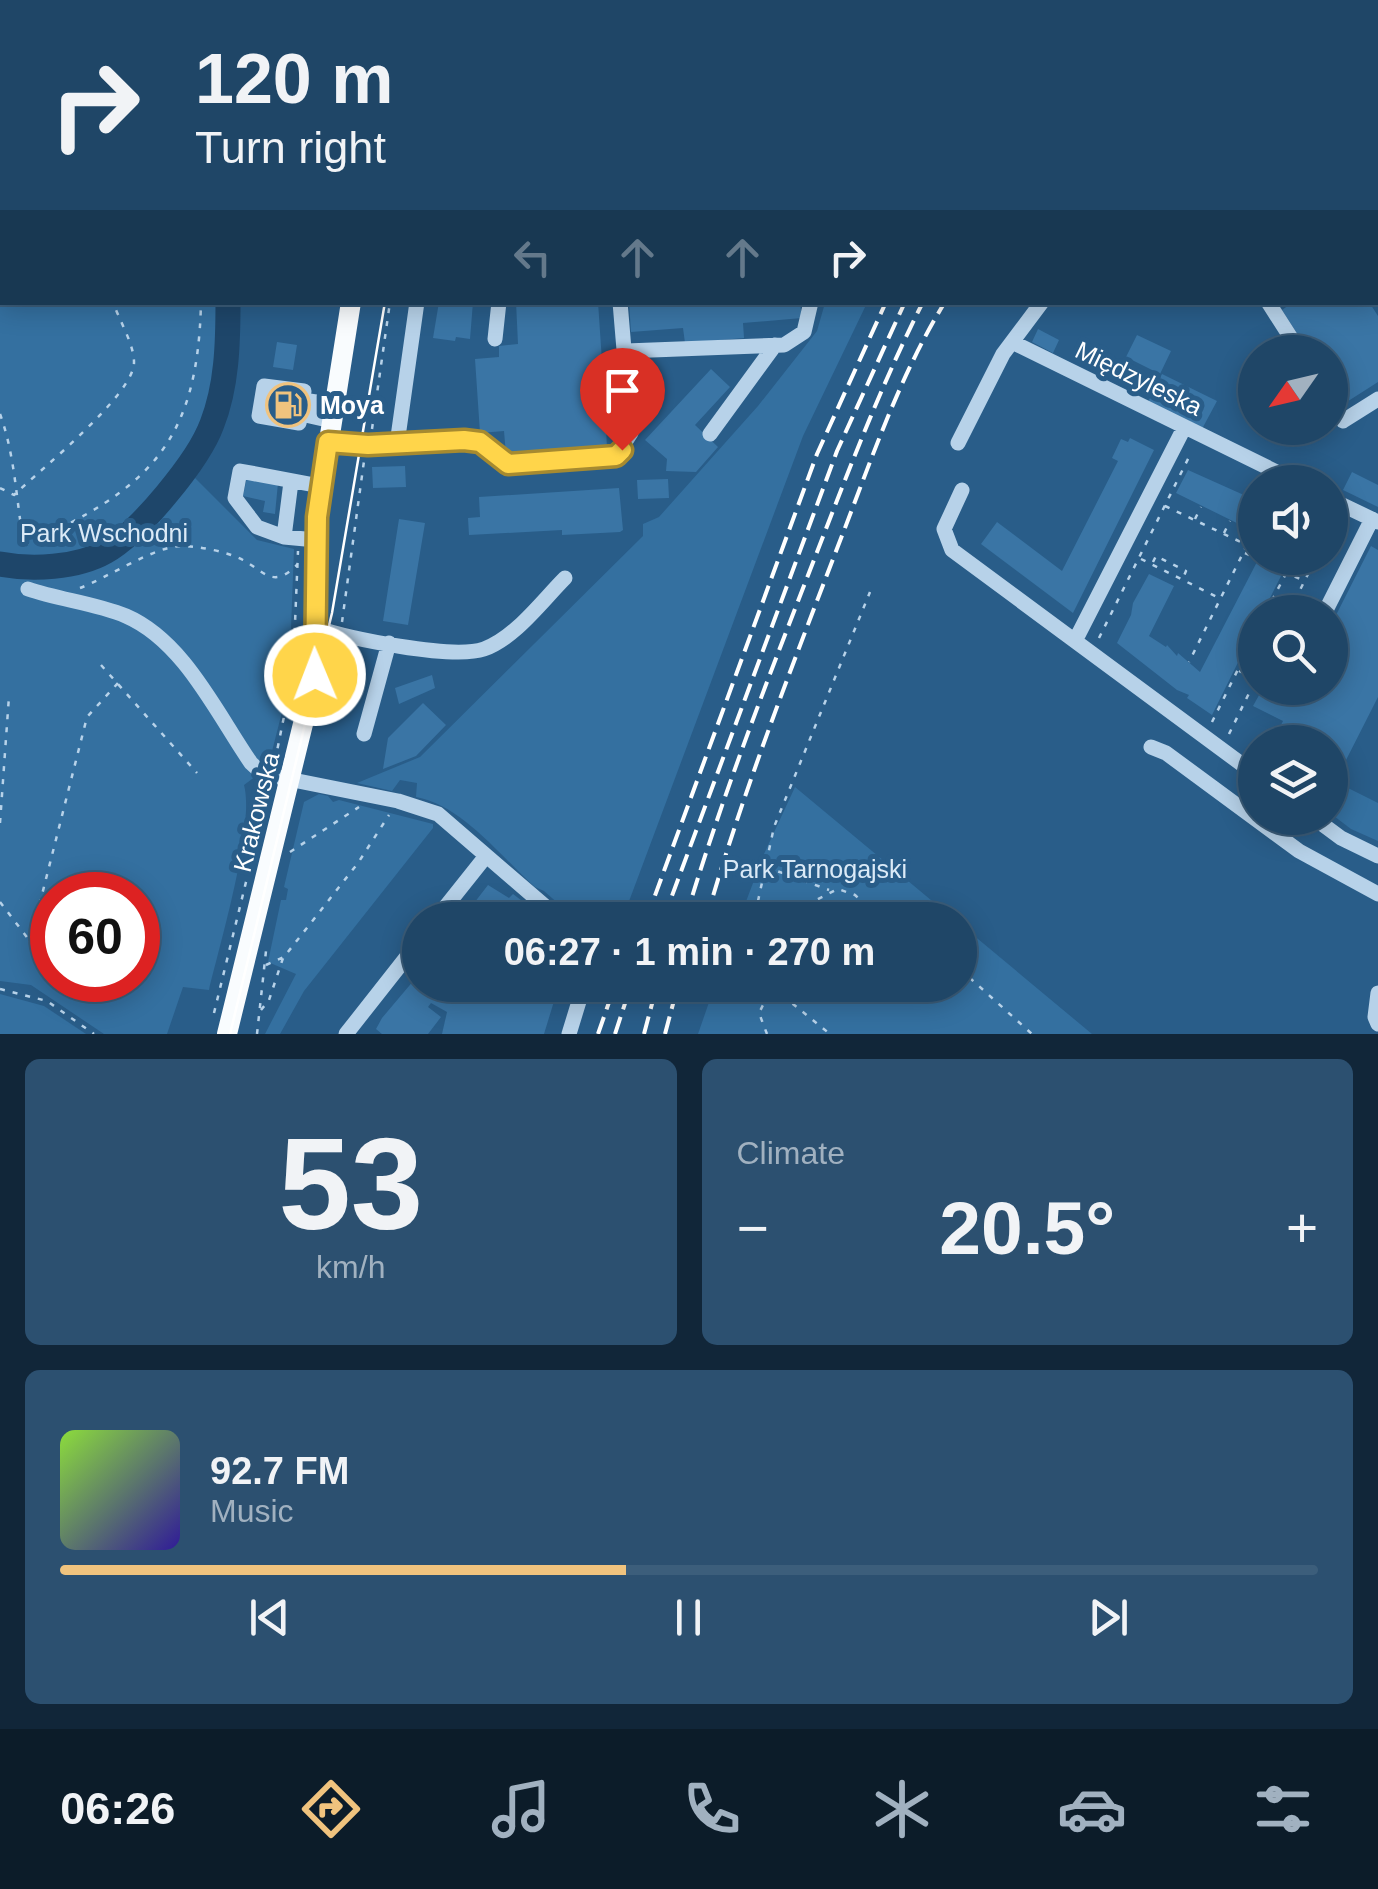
<!DOCTYPE html>
<html lang="en">
<head>
<meta charset="utf-8">
<style>
	:root { --surface:#1f4667; --page:#2c5070; --text:#f1f3f6; --muted:#a1b1c0; --line:#3c5e7b; --accent:#f0c37e }
	body { margin:0; font-family:Arial,sans-serif; background:var(--page); color:var(--text); height:100vh; display:flex; flex-direction:column; font-size:38px; white-space:nowrap }
	* { box-sizing:border-box; margin:0 }
	p { font-size:32px; color:var(--muted) }
	.icon { flex:none; width:55px; height:55px; fill:none; stroke:currentColor; stroke-width:2; stroke-linecap:round; stroke-linejoin:round }
	.map { position:relative; height:1034px; overflow:hidden }
	.panel { display:flex; flex-direction:column; gap:25px; padding:25px; background:#112639; flex:1 }
	.panel>* { flex:none }
	.top-card { position:absolute; left:0px; top:0px; width:1380px; height:305px; box-shadow:0 5px 25px #0003,0 0 0 2px var(--line); background:#1f4667; color:var(--text); overflow:hidden }
	.needle { width:65px; rotate:236deg }
	.buttons { position:absolute; left:1238px; top:335px; display:grid; gap:20px }
	.buttons a { display:grid; place-items:center; width:110px; height:110px; border-radius:50%; background:var(--surface); box-shadow:0 5px 25px #0003,0 0 0 2px var(--line); font-size:50px }
	.speed { position:absolute; left:30px; top:872px; display:flex; gap:20px; font-size:50px; font-weight:700; text-align:center }
	.speed>* { display:grid; place-content:center; width:130px; height:130px; border-radius:50%; background:var(--surface); box-shadow:0 5px 25px #0003,0 0 0 2px var(--line); line-height:1 }
	.speed .limit { border:15px solid #d22; background:#fff; color:#111 }
	.pin { position:absolute; display:grid; place-items:center; width:85px; height:85px; color:#fff; margin:-102px -42px; border-radius:50% 50% 50% 0; rotate:-45deg; box-shadow:0 0 10px #0007 }
	.pin .icon { rotate:45deg }
	.me { position:absolute; width:110px; margin:-55px; rotate:359deg; stroke-linejoin:round; filter:drop-shadow(0 0 8px #0008) }
	.turn { display:flex; align-items:center; gap:35px; height:210px; padding:0 30px; font-size:45px }
	.turn .icon { width:130px; height:130px; stroke-width:2.5 }
	.turn b { display:block; font-size:70px; line-height:85px }
	.lanes { display:flex; align-items:center; height:95px; padding:0 30px; background:#0003; justify-content:center; gap:50px; direction:ltr }
	.lanes .off { opacity:.35 }
	.big { font-size:75px; font-weight:700; line-height:1.1 }
	.panel .widget { flex:1; display:flex; flex-direction:column; justify-content:center; gap:15px; min-width:0; padding:0 35px; border-radius:15px; background:var(--page) }
	.panel .dial { align-items:center; gap:0 }
	.dial b { font-size:130px; line-height:1 }
	.song { display:flex; align-items:center; gap:30px }
	.cover { width:120px; height:120px; border-radius:15px; background:linear-gradient(135deg,hsl(90 70% 55%),hsl(250 70% 35%)) }
	.played { height:10px; border-radius:5px; background:linear-gradient(90deg,var(--accent) 45%,var(--line) 45%) }
	.keys { display:flex; justify-content:space-around; direction:ltr }
	.heat { display:flex; justify-content:space-between; align-items:center; font-size:55px; direction:ltr }
	.panel .tiles { flex:1; display:grid; gap:25px; grid-template-columns:1fr 1fr }
	.widget:last-child { grid-column:span 2 }
	.trip { position:absolute; left:402px; top:902px; width:575px; height:100px; border-radius:50px; background:var(--surface); box-shadow:0 5px 25px #0003,0 0 0 2px var(--line); font-weight:700; line-height:100px; text-align:center }
	.menu { display:flex; height:160px; justify-content:space-around; align-items:center; background:#0c1c29; color:var(--muted) }
	.menu .icon { width:70px; height:70px }
	.menu .on { color:var(--accent) }
	.menu b { font-size:45px; color:var(--text) }
	.map>svg:first-child { display:block }
</style>
</head>
<body>
<div class="map">
<svg width="1378" height="1034" viewBox="0 0 1378 1034">
	<rect width="100%" height="100%" fill="#295d89"/>
	<path fill="#3470a0" fill-rule="evenodd" d="M 0,0 L 195,0 L 2,2 L 2,302 L 219,303 L 212,397 L 180,463 L 257,540 L 294,549 L 290,655 L 282,712 L 268,767 L 244,785 C 255,826 220,944 209,990 L 183,987 L 167,1034 L 104,1034 L 31,985 L 0,981 ZM 52,895 L 138,895 L 138,980 L 52,980 Z
		M 825,303 L 867,303 L 803,436 L 622,920 L 577,920 L 544,891 L 535,887 C 501,857 462,805 416,797 L 417,783 L 400,780 L 392,791 L 357,783 L 420,757 L 643,536 L 643,524 L 659,517 L 758,406 L 817,331 Z
		M 1330,779 L 1378,803 L 1378,841 L 1351,829 L 1330,813 Z
		M 795,787 L 955,920 L 739,920 L 764,854 Z
		M 319,794 L 328,796 L 333,802 L 339,800 L 433,824 L 433,828 L 304,991 L 280,1034 L 265,1034 L 296,974 L 268,962 L 281,900 L 286,900 L 288,889 L 284,887 L 304,802 Z
		M 960,924 L 1092,1034 L 698,1034 L 715,985 L 960,985 Z
		M 0,994 L 44,1006 L 86,1034 L 0,1034 Z"/>
	<g fill="none" stroke-linecap="round" stroke-linejoin="round">
		<path stroke="#accee9" stroke-width="4" d="M 0,227 L 2,226"/>
		<path stroke="#1e466a" stroke-width="25" d="M 204,2 L 204,0
			M 0,564 C 31,570 77,568 105,552 C 139,533 199,460 212,424 C 227,386 228,343 228,302"/>
	</g>
	<path fill="#3a75a5" d="M 439,302 L 473,302 L 470,339 L 456,337 L 455,341 L 433,338 Z
		M 516,302 L 598,302 L 603,376 L 611,376 L 612,385 L 604,386 L 607,448 L 506,455 L 504,431 L 480,433 L 475,359 L 499,357 L 499,346 L 518,344 Z
		M 629,302 L 800,302 L 802,318 L 743,323 L 744,338 L 685,343 L 683,328 L 631,332 Z
		M 1293,302 L 1369,302 L 1378,316 L 1378,382 L 1342,405 L 1330,386 L 1330,352 L 1309,352 L 1282,310 Z
		M 1038,329 L 1059,340 L 1053,353 L 1032,342 Z
		M 1137,335 L 1171,351 L 1160,374 L 1126,357 Z
		M 277,342 L 297,345 L 293,370 L 273,367 Z
		M 711,369 L 730,387 L 695,425 L 718,447 L 696,472 L 666,471 L 667,459 L 645,440 Z
		M 1162,374 L 1217,401 L 1202,429 L 1148,402 Z
		M 266,395 L 293,399 L 291,415 L 264,410 Z
		M 1130,438 L 1154,450 L 1073,613 L 981,544 L 997,522 L 1062,571 L 1118,461 L 1112,458 L 1121,439 L 1128,442 Z
		M 405,466 L 406,487 L 373,488 L 372,467 Z
		M 1188,470 L 1255,500 L 1255,532 L 1176,493 Z
		M 1352,472 L 1378,485 L 1378,507 L 1343,490 Z
		M 247,477 L 278,483 L 275,514 L 263,512 L 265,501 L 243,496 Z
		M 668,479 L 669,498 L 638,499 L 637,480 Z
		M 619,488 L 623,530 L 620,532 L 562,535 L 562,530 L 469,535 L 468,518 L 480,517 L 479,497 Z
		M 399,519 L 425,523 L 408,625 L 383,621 Z
		M 1371,546 L 1378,550 L 1378,697 L 1344,764 L 1330,757 L 1330,742 L 1300,742 L 1278,731 L 1283,721 L 1253,706 L 1263,688 L 1330,688 L 1330,627 Z
		M 1259,558 L 1290,558 L 1263,612 L 1255,612 L 1255,628 L 1212,715 L 1187,698 L 1189,695 L 1177,690 L 1117,643 L 1131,615 L 1133,603 L 1149,574 L 1174,586 L 1149,636 L 1166,647 L 1167,645 L 1177,656 L 1178,653 L 1200,672 Z
		M 432,675 L 435,688 L 399,704 L 395,688 Z
		M 423,703 L 446,725 L 416,756 L 383,769 L 388,738 Z
		M 488,885 L 509,898 L 513,894 L 542,916 L 539,920 L 461,920 Z
		M 420,973 L 420,985 L 559,985 L 544,1034 L 442,1034 L 447,1012 L 431,1003 L 428,1007 L 441,1017 L 428,1034 L 382,1034 L 376,1029 L 382,1018 Z"/>
	<g fill="none" stroke-linecap="round" stroke-linejoin="round">
		<path stroke="#b7d2e9" stroke-width="2.5" stroke-dasharray="5 8" stroke-linecap="butt" d="M 177,2 L 178,0
			M 441,2 L 441,0
			M 0,41 L 2,46
			M 0,414 C 16,458 16,504 25,550
			M 372,429 L 390,302
			M 0,488 L 14,495 C 40,470 135,394 134,362 C 134,344 119,320 113,302
			M 1165,506 L 1247,545 L 1189,662
			M 1195,519 L 1201,507
			M 1331,528 L 1337,516
			M 1224,533 L 1230,521
			M 24,545 C 148,490 198,444 201,302
			M 1245,553 L 1258,559
			M 1141,559 L 1219,598
			M 1153,562 L 1156,556 L 1186,571 L 1183,578
			M 1283,571 L 1304,581
			M 80,588 C 107,578 153,547 181,546 C 199,546 228,552 243,560 C 265,572 273,589 297,565
			M 1266,612 L 1294,558
			M 1289,612 L 1316,558
			M 342,622 L 364,461
			M 1099,638 L 1190,455
			M 101,665 L 197,773
			M 333,671 L 337,649
			M 1239,671 L 1255,679
			M 1212,722 L 1255,635
			M 1229,734 L 1255,681
			M 275,761 L 293,672 L 298,551
			M 0,823 L 9,696
			M 290,852 L 359,807
			M 766,867 L 829,890
			M 758,901 L 774,827 L 870,592
			M 0,902 L 36,949
			M 803,920 L 816,900 L 838,889 L 855,895 L 881,920
			M 30,942 L 87,717 L 118,683
			M 266,965 L 284,957 L 358,863 L 389,815
			M 960,969 L 1032,1034
			M 0,989 L 47,1001 L 94,1034
			M 261,1010 L 269,1000 L 283,958
			M 214,1013 L 256,841
			M 257,1034 L 266,951
			M 767,1034 L 759,1013 L 772,987 L 830,1034"/>
		<path stroke="#b7d2e9" stroke-width="15" d="M 708,0 L 708,2
			M 281,2 L 281,0
			M 797,2 L 798,0
			M 878,2 L 879,0
			M 1378,286 L 1378,287
			M 1268,302 L 1300,352
			M 495,339 L 499,302
			M 1014,343 L 1297,482
			M 626,351 L 784,345 L 804,332 L 811,302
			M 1330,400 L 1343,421 L 1378,399
			M 332,421 L 301,414 L 299,423 L 259,416 L 264,386 L 304,391 L 303,400 L 335,405
			M 710,434 L 775,345
			M 328,441 L 368,445 L 464,440 L 480,442 L 508,464 L 616,456 L 631,433 L 620,302
			M 958,443 L 1003,354 L 1042,302
			M 397,444 L 417,302
			M 291,482 L 284,537 L 257,527 L 235,498 L 240,471 L 320,486
			M 962,490 L 944,529 L 952,550 L 1255,774
			M 1330,499 L 1378,522
			M 284,537 L 316,540
			M 28,589 C 60,600 95,603 126,616 C 184,641 217,714 251,763 L 263,774 L 398,801 L 438,814 L 561,920
			M 1325,612 L 1372,519
			M 315,627 C 347,638 452,660 484,649 C 515,638 542,601 565,578
			M 1075,641 L 1184,428
			M 364,734 L 389,643
			M 1151,747 L 1166,753 L 1299,851 L 1378,894
			M 1314,818 L 1341,838 L 1378,856
			M 435,920 L 486,856
			M 1378,993 L 1375,1017 L 1378,1024
			M 346,1034 L 420,940
			M 569,1034 L 584,985"/>
		<path stroke="#f9fcfe" stroke-width="20" d="M 402,2 L 402,0
			M 227,1034 L 315,675 L 317,517 L 351,302"/>
		<path stroke="#fff" stroke-width="2.5" d="M 435,2 L 435,0
			M 230,1034 L 332,613 L 385,302"/>
		<path stroke="#fff" stroke-width="4" stroke-dasharray="18 8" stroke-linecap="butt" d="M 1062,2 L 1063,0
			M 1081,2 L 1082,0
			M 1123,2 L 1125,0
			M 1334,2 L 1339,0
			M 646,920 L 817,454 L 886,302
			M 663,920 L 837,451 L 905,302
			M 685,920 C 719,806 762,694 805,583 C 842,488 877,393 923,302
			M 706,920 C 742,794 791,669 838,546 C 870,464 898,378 945,302
			M 598,1034 L 615,985
			M 615,1034 L 631,985
			M 644,1034 L 657,985
			M 665,1034 L 678,985"/>
	</g>
	<g fill="none" stroke-linecap="round" stroke-linejoin="round">
		<g stroke="#a68a30" stroke-width="25">
			<path id="route" d="M 315,675 L 317,517 L 328,442 L 368,445 L 464,440 L 480,442 L 508,464 L 616,456 L 622,450"/>
		</g>
		<use href="#route" stroke="#ffd54a" stroke-width="18"/>
	</g>
	<defs>
		<g id="fuel-ring" transform="scale(2.25)"><circle r="9.5" fill="#295d89" stroke="#f0c37e" stroke-width="1.5"/><path d="M-5.5-6h7V0h2V4h1.3V-2.5L3-4.5l.8-.8L6-3V5H2.5V1h-1V6h-7ZM-4.2-4.7v3.2H.2V-4.7Z" fill="#f0c37e"/></g>
	</defs>
	<g fill-rule="evenodd">
		<use href="#fuel-ring" x="288" y="405"/>
	</g>
	<g text-anchor="middle" stroke-width="10" stroke-linejoin="round" paint-order="stroke">
		<g font-size="25" fill="#fff" stroke="#295d89">
			<text transform="translate(1139 378) rotate(26)" y="9">Międzyleska</text>
			<text transform="translate(256 812) rotate(-76)" y="9">Krakowska</text>
		</g>
		<g font-size="25" font-weight="bold" fill="#fff" stroke="#295d89" text-anchor="start">
			<text x="320" y="414">Moya</text>
		</g>
		<g font-size="25" fill="#dbeaf7" stroke="#295d89">
			<text x="104" y="542">Park Wschodni</text>
			<text x="815" y="878">Park Tarnogajski</text>
		</g>
	</g>
</svg>
<div class="buttons">
<a><svg class="needle" viewBox="-14 -14 28 28"><path d="M0-13l5 13h-10z" fill="#e53935"/><path d="M0 13l5-13h-10z" fill="#a1b1c0"/></svg></a>
<a><svg class="icon" aria-label="sound" viewBox="0 0 24 24"><path d="M4 9h4l5-4v14l-5-4H4zM17 9q2 3 0 6"/></svg></a>
<a><svg class="icon" aria-label="search" viewBox="0 0 24 24"><circle cx="10" cy="10" r="6"/><path d="M15 15l6 6"/></svg></a>
<a><svg class="icon" aria-label="layers" viewBox="0 0 24 24"><path d="M12 4l9 5-9 5-9-5zM3 14l9 5 9-5"/></svg></a>
</div>
<div class="speed"><div class="limit">60</div></div>
<div class="pin" style="left:622px;top:450px;background:#d93025"><svg class="icon" aria-label="arrive" viewBox="0 0 24 24"><path d="M6 21V4h12l-3 4 3 4H6"/></svg></div>
<svg class="me" style="left:315px;top:675px" viewBox="-20 -20 40 40"><circle r="17" fill="#ffd54a" stroke="#fff" stroke-width="3"/><path d="M0-11L8 9 0 5-8 9z" fill="#fff"/></svg>
<div class="trip">06:27 · 1 min · 270 m</div>
<div class="top-card">
<div class="turn"><svg class="icon" aria-label="right" viewBox="0 0 24 24"><path d="M7 20v-9h11M14 6l5 5-5 5"/></svg><div><b>120 m</b>Turn right</div></div>
<div class="lanes"><svg class="icon off" aria-label="left" viewBox="0 0 24 24"><path d="M17 20v-9H6M10 6l-5 5 5 5"/></svg><svg class="icon off" aria-label="ahead" viewBox="0 0 24 24"><path d="M12 20V5M6 11l6-6 6 6"/></svg><svg class="icon off" aria-label="ahead" viewBox="0 0 24 24"><path d="M12 20V5M6 11l6-6 6 6"/></svg><svg class="icon" aria-label="right" viewBox="0 0 24 24"><path d="M7 20v-9h11M14 6l5 5-5 5"/></svg></div>
</div>
</div>
<section class="panel">
<div class="tiles">
<div class="widget dial"><b>53</b><p>km/h</p></div>
<div class="widget"><p>Climate</p>
<div class="heat"><a>−</a><b class="big">20.5°</b><a>+</a></div>
</div>
<div class="widget">
<div class="song"><i class="cover"></i><div><b>92.7 FM</b><p>Music</p></div></div>
<div class="played"></div>
<div class="keys"><svg class="icon" aria-label="previous" viewBox="0 0 24 24"><path d="M18 5L8 12l10 7zM5 5v14"/></svg><svg class="icon" aria-label="pause" viewBox="0 0 24 24"><path d="M8 5v14M16 5v14"/></svg><svg class="icon" aria-label="next" viewBox="0 0 24 24"><path d="M6 5l10 7-10 7zM19 5v14"/></svg></div>
</div>
</div>
</section>
<nav class="menu">
<b>06:26</b>
<svg class="icon on" aria-label="directions" viewBox="0 0 24 24"><path d="M12 3l9 9-9 9-9-9zM9 14v-3h6M13 9l2 2-2 2"/></svg>
<svg class="icon" aria-label="music" viewBox="0 0 24 24"><path d="M9 18V5l10-2v13"/><circle cx="6" cy="18" r="3"/><circle cx="16" cy="16" r="3"/></svg>
<svg class="icon" aria-label="phone" viewBox="0 0 24 24"><path d="M5 4h4l2 5-3 2q2 4 5 5l2-3 5 2v4C11 20 4 13 5 4z"/></svg>
<svg class="icon" aria-label="climate" viewBox="0 0 24 24"><path d="M12 3v18M4 7l16 10M4 17L20 7"/></svg>
<svg class="icon" aria-label="car" viewBox="0 0 24 24"><path d="M5 17H2v-5l4-1 3-4h7l3 4 3 1v5h-3M9 17h6M6 11h13"/><circle cx="7" cy="17" r="2"/><circle cx="17" cy="17" r="2"/></svg>
<svg class="icon" aria-label="filters" viewBox="0 0 24 24"><path d="M4 7h16M4 17h16"/><circle cx="9" cy="7" r="2"/><circle cx="15" cy="17" r="2"/></svg>
</nav>
</body>
</html>
